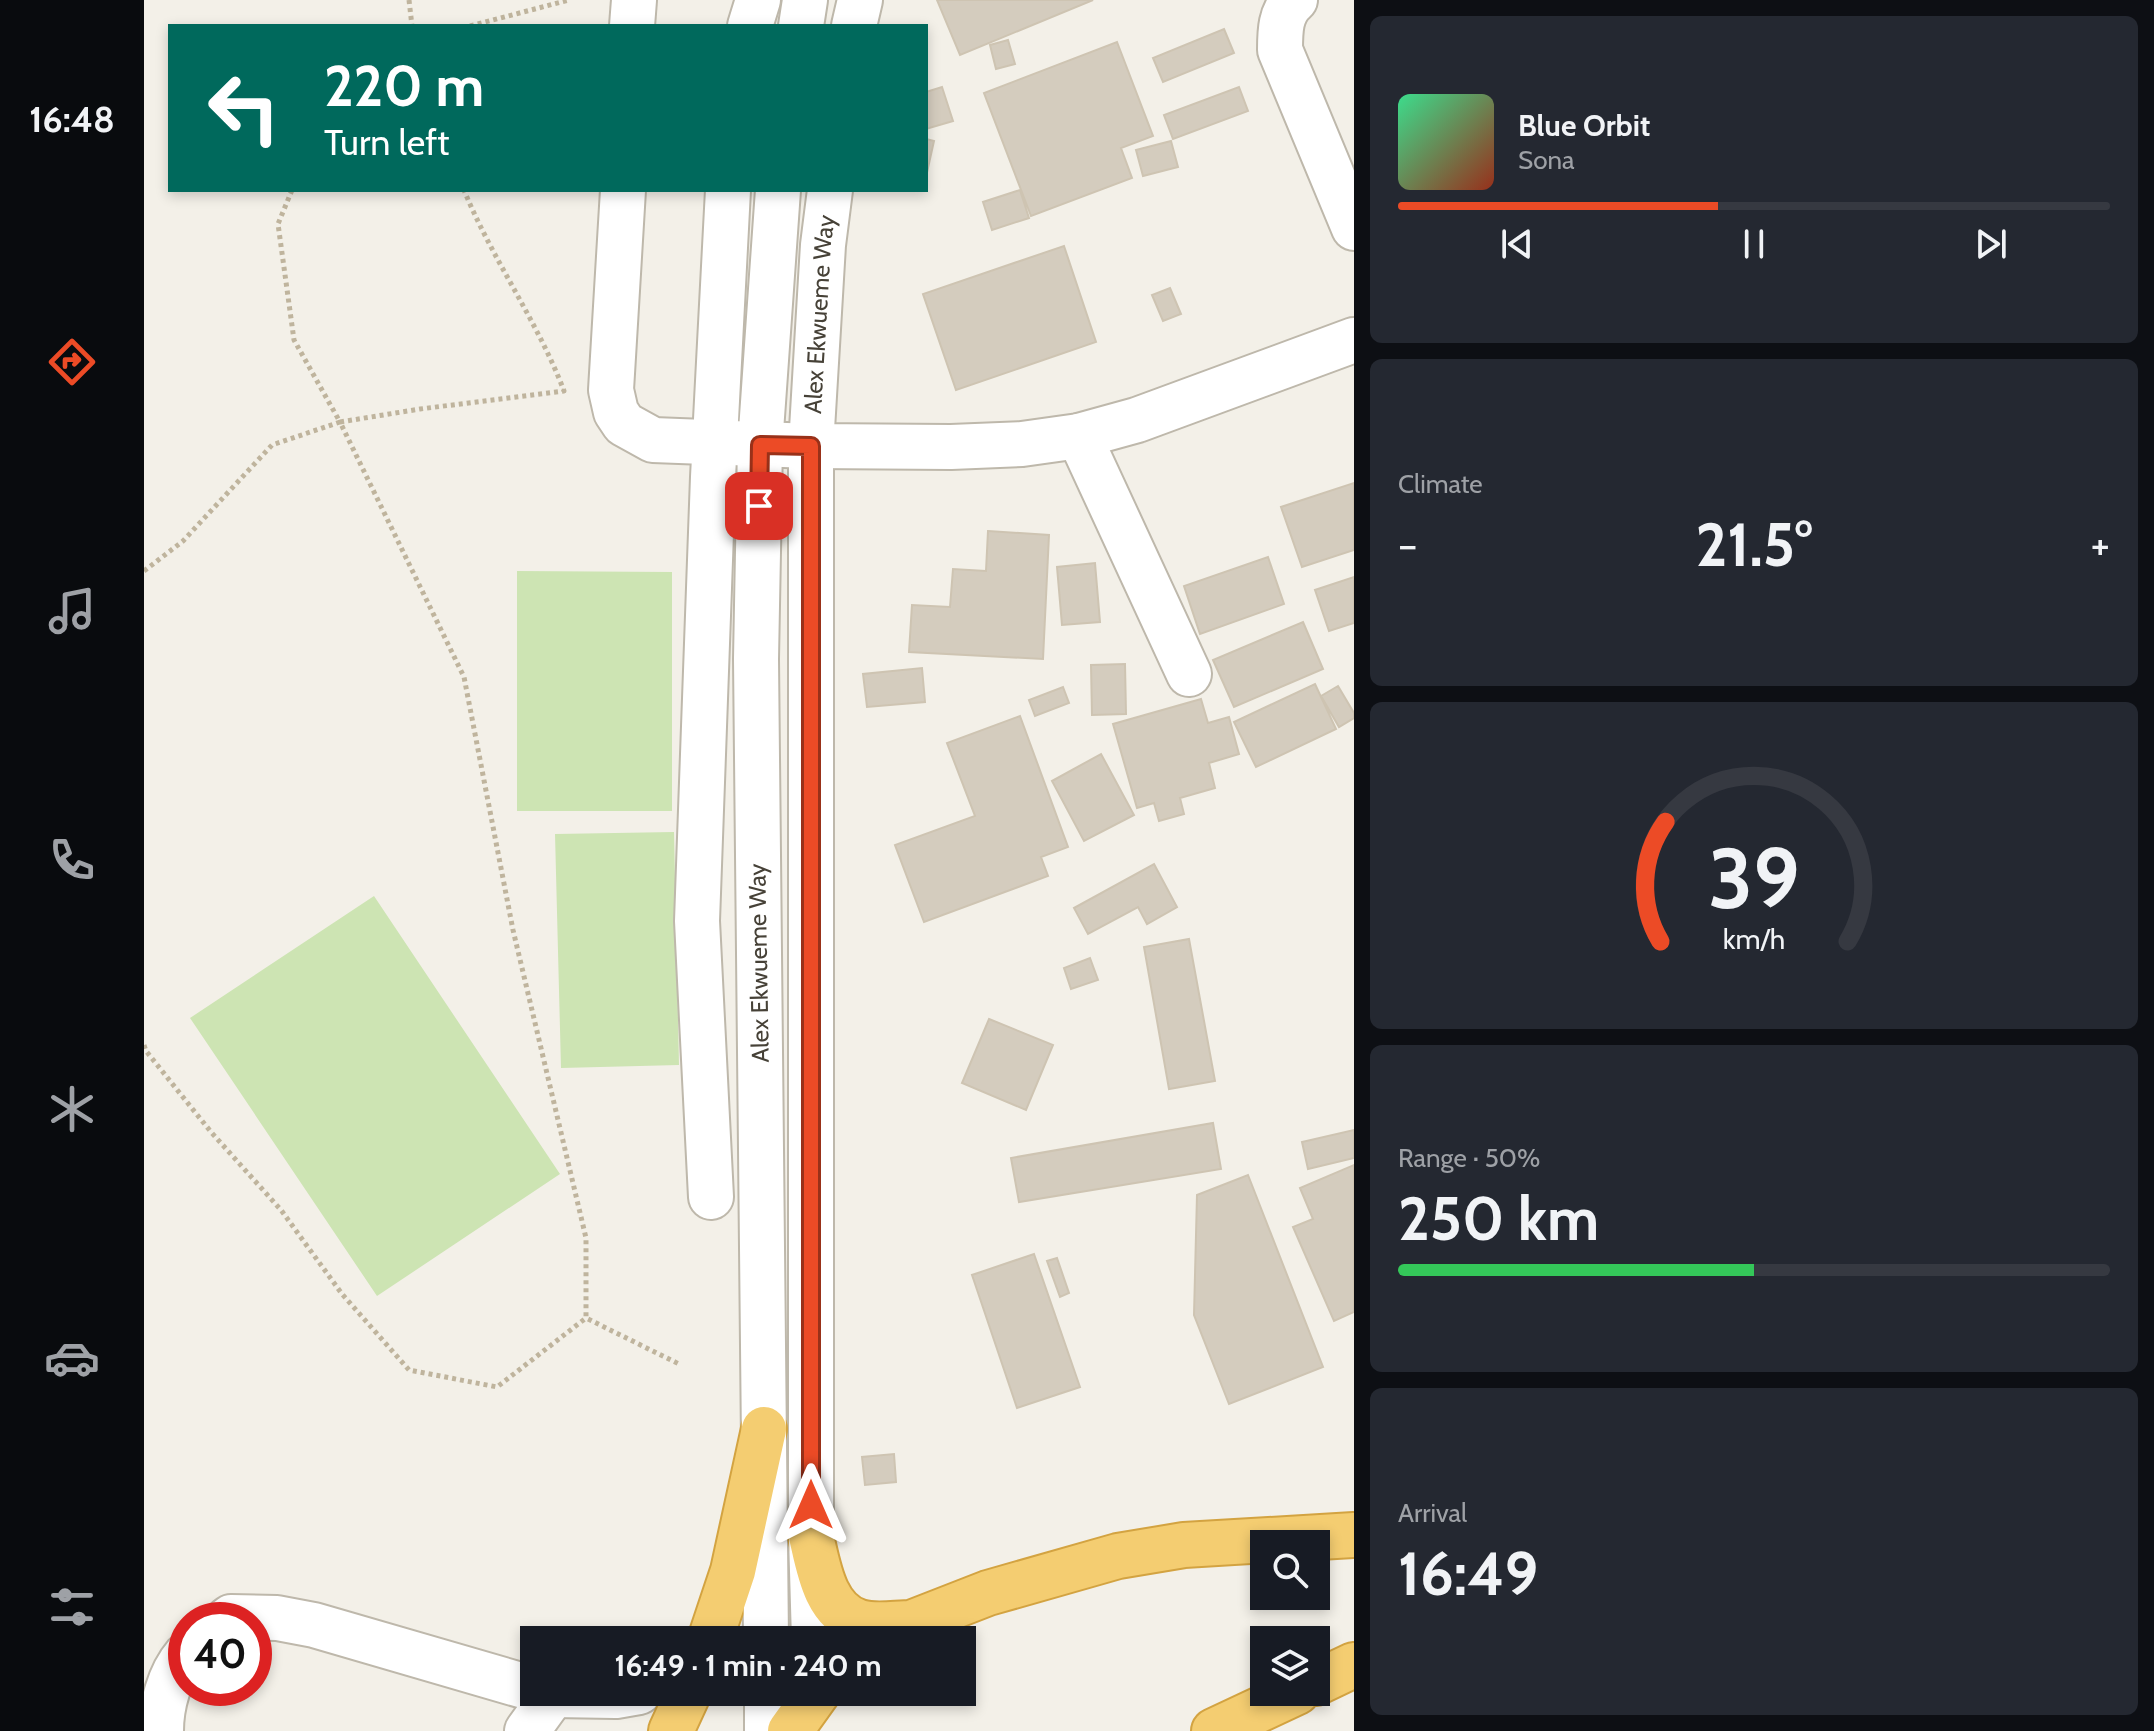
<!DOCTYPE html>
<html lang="en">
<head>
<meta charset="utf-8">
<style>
	:root { --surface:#171b24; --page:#242831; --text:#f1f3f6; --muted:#9ea1a6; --line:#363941; --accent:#ec4b26 }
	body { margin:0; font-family:Cabin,sans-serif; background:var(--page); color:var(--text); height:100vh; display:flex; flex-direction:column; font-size:30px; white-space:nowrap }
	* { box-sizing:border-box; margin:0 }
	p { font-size:26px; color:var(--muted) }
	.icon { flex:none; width:44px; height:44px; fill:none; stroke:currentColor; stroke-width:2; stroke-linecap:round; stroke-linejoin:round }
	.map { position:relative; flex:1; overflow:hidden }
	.drawer { display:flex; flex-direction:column; gap:16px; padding:16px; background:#0d0f14; width:800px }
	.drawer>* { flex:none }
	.guide { position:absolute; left:24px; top:24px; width:760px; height:168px; border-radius:0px; box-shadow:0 4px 12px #0003; background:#00695c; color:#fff; overflow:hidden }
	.buttons { position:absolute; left:1106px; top:1530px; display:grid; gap:16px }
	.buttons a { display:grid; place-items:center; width:80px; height:80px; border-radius:0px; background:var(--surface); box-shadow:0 4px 12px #0003; font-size:40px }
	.speed { position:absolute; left:24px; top:1602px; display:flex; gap:16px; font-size:40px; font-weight:700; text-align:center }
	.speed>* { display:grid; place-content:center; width:104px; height:104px; border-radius:50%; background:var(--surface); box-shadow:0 4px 12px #0003; line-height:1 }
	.speed .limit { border:12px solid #d22; background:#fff; color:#111 }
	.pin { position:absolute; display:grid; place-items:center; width:68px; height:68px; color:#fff; margin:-34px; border-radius:16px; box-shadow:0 4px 12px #0006 }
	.me { position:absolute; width:88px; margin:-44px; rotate:0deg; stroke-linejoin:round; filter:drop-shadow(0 0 6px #0008) }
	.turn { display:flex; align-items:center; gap:28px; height:168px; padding:0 24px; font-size:36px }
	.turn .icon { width:104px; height:104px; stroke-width:2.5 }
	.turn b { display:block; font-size:56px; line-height:68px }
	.big { font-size:60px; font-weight:700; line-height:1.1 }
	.drawer .card { flex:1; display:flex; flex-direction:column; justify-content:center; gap:12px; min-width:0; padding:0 28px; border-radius:12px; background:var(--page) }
	.drawer .dial { align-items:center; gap:0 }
	.dial svg { height:208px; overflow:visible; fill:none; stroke:var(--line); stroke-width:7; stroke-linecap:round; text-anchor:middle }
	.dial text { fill:var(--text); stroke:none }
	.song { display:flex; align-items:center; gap:24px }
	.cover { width:96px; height:96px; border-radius:12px; background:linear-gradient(135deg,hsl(150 70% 55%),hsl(10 70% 35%)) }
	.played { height:8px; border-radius:4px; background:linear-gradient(90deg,var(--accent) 45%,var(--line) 45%) }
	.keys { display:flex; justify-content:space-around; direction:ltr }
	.heat { display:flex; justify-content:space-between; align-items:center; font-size:44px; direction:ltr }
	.charge { height:12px; border-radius:6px; background:linear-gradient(90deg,#34c759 50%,var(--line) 0) }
	.trip { position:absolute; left:376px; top:1626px; width:456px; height:80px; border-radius:0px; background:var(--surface); box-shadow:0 4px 12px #0003; font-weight:700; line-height:80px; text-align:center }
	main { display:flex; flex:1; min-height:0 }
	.tab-bar { display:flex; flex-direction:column; width:144px; justify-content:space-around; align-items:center; background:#090b0e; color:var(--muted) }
	.tab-bar .icon { width:56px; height:56px }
	.tab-bar .current { color:var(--accent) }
	.tab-bar b { font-size:36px; color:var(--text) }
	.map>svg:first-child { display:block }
</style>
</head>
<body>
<main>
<nav class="tab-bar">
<b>16:48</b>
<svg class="icon current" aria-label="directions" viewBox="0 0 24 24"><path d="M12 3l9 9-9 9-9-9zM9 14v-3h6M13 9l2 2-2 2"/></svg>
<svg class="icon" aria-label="music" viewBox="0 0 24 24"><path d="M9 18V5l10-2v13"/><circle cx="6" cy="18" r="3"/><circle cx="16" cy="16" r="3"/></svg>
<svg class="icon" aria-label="phone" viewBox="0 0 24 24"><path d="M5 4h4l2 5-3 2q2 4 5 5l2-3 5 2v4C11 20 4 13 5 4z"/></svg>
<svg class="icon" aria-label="climate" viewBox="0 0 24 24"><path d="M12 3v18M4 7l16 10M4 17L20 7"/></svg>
<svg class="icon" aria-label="car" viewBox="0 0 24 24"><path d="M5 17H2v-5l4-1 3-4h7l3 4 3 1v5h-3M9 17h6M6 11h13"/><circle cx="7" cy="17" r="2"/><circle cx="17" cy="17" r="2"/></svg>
<svg class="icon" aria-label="filters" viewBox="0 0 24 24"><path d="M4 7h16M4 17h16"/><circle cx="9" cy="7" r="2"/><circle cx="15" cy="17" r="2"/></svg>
</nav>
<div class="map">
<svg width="1210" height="1731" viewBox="0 0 1210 1731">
	<rect width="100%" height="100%" fill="#f3f0e8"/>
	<path fill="#cde4b3" d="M 373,571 L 528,572 L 528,811 L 373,811 Z
		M 530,832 L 535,1065 L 417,1068 L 411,834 Z
		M 230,896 L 416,1174 L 233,1296 L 46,1018 Z"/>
	<path fill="#d4ccbe" stroke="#cec4b2" stroke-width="2" d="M 793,0 L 949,0 L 816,55 Z
		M 1080,29 L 1090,53 L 1019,82 L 1009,58 Z
		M 864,40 L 871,64 L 852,69 L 846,45 Z
		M 973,42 L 1009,136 L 977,148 L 988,178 L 887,216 L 840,93 Z
		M 798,87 L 809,121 L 782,129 L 782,92 Z
		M 1095,87 L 1104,111 L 1029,139 L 1020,115 Z
		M 782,139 L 790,141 L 782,177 Z
		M 1027,141 L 1034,167 L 999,176 L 992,150 Z
		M 876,190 L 885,218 L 848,230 L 839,202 Z
		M 920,246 L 952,342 L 812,390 L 779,294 Z
		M 1026,288 L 1037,314 L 1019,321 L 1008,295 Z
		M 1210,483 L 1210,550 L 1158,567 L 1137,507 Z
		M 844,531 L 905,535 L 899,659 L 765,652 L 768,605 L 806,607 L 809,569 L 842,571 Z
		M 1124,557 L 1140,604 L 1056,634 L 1040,586 Z
		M 951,563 L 956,622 L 918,625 L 913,567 Z
		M 1210,577 L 1210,623 L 1185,631 L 1171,590 Z
		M 1159,622 L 1179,669 L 1090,707 L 1069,660 Z
		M 981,664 L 982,714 L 948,715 L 947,665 Z
		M 778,668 L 781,702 L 723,707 L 719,674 Z
		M 1171,684 L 1192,729 L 1112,767 L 1090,722 Z
		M 1194,686 L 1210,713 L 1210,718 L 1195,727 L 1177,696 Z
		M 919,687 L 925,703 L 891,716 L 885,700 Z
		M 1057,699 L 1064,723 L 1085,717 L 1095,754 L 1065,763 L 1071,788 L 1036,798 L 1040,814 L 1015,821 L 1010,803 L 993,808 L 969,724 Z
		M 876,716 L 924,847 L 897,857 L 904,876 L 780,922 L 751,845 L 831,816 L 803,743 Z
		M 957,754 L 990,815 L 940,841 L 908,781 Z
		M 1010,864 L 1033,907 L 1003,924 L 994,907 L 944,934 L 930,908 Z
		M 1045,939 L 1071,1081 L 1025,1089 L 1000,947 Z
		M 946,958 L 954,980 L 927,989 L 920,968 Z
		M 845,1019 L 909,1045 L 882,1110 L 818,1083 Z
		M 1069,1123 L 1077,1169 L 875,1202 L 867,1158 Z
		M 1210,1130 L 1210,1158 L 1164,1169 L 1158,1142 Z
		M 1210,1165 L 1210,1312 L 1190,1321 L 1149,1227 L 1169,1219 L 1156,1188 Z
		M 1104,1175 L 1179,1367 L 1085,1404 L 1050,1315 L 1053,1195 Z
		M 890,1254 L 936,1387 L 873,1408 L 828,1275 Z
		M 913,1258 L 925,1293 L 916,1297 L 903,1261 Z
		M 750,1454 L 752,1482 L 721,1485 L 718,1457 Z"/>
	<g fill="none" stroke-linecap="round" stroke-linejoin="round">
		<g stroke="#beb8ab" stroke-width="48">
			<g id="minor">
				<path d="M 1151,0 C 1136,12 1136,32 1136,50 L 1210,228"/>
				<path d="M 488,26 L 490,0"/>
				<path d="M 606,26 L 614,0"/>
				<path d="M 657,26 L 661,0"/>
				<path d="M 710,26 L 716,0"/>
				<path d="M 479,190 L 467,390 L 472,412 L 480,424 L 509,440 L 667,446 L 807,447 L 878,444 L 935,436 L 993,420 L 1210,340"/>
				<path d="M 935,436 L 1045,674"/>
				<path d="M 567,1197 L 553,921 L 569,477 L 584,190"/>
				<path d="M 83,1620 L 87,1617 L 133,1618 L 170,1625 L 390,1689"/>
				<path d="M 622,1640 L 612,659 L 616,445 L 634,190"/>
				<path id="s1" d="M 670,1640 L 667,1536 L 667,446 L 679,245 L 686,190"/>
				<path d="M 399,1692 L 409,1695 L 472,1696 L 495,1692"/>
				<path d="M 623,1692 L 623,1731"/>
				<path d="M 17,1731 C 17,1706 25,1675 42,1655"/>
				<path d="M 383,1731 L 409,1695"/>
			</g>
		</g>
		<g stroke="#d3a341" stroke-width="48">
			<path id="highway" d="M 667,1536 C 674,1566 680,1611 715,1622 C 731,1627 751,1623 767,1623
				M 566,1640 L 589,1571 L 620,1429
				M 739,1640 L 767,1623 L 844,1593 L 974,1556 L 1040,1545 L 1210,1535
				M 1172,1683 L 1210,1665
				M 527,1731 L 545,1692
				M 646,1731 L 674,1692
				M 1070,1731 L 1153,1692"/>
		</g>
		<path stroke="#bfb49d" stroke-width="5" stroke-dasharray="4 4" stroke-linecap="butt" d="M 265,0 L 268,26
			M 326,26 L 425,0
			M 148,190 L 134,224 L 150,340 L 196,422 L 276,409 L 420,391 C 394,322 348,259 320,190
			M 0,571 L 39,541 L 128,445 L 196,422 L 320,677 L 369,930 L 442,1238 L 442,1318 L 537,1365
			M 0,1045 L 2,1051 L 67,1132 L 137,1210 L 198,1294 L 265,1370 L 353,1387 L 442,1318"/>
		<use href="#minor" stroke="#fff" stroke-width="44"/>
		<use href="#highway" stroke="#f4cd71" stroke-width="44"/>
	</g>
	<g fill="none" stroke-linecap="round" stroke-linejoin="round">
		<g stroke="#993119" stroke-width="20">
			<path id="route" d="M 615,506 L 616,445 L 667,446 L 667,1505"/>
		</g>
		<use href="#route" stroke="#ec4b26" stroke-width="14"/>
	</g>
	<g text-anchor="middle" stroke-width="6" stroke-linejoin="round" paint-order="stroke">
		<g font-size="24" fill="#464137" stroke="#fff">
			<text dy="8" stroke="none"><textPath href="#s1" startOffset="1326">Alex Ekwueme Way</textPath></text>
			<text transform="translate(615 963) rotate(-91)" y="8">Alex Ekwueme Way</text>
		</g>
	</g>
</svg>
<div class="buttons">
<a><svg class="icon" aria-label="search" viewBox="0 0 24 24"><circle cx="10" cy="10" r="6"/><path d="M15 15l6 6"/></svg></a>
<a><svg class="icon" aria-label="layers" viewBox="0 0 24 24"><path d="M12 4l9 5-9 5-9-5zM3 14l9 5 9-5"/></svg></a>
</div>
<div class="speed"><div class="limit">40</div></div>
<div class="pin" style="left:615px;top:506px;background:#d93025"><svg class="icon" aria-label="arrive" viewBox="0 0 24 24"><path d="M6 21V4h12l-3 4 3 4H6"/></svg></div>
<svg class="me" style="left:667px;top:1505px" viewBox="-20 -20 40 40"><path d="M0-17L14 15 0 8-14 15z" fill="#ec4b26" stroke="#fff" stroke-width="4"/></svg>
<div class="trip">16:49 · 1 min · 240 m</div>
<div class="guide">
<div class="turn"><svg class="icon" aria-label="left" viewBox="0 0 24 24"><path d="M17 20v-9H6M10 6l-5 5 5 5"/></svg><div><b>220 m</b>Turn left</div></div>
</div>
</div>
<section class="drawer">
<div class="card">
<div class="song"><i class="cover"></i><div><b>Blue Orbit</b><p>Sona</p></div></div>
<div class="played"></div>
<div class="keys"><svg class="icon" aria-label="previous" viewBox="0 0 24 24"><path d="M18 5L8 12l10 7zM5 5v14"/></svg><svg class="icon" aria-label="pause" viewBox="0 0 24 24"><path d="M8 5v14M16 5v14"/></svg><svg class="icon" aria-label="next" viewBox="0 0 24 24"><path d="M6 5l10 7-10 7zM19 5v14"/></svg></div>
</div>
<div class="card"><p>Climate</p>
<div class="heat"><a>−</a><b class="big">21.5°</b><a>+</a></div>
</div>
<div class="card dial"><svg viewBox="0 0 100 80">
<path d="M14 69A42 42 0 1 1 86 69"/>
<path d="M14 69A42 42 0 0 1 16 23" stroke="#ec4b26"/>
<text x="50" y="56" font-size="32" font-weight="700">39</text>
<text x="50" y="72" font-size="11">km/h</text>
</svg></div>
<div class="card"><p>Range · 50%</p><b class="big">250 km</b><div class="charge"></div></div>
<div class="card"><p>Arrival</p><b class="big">16:49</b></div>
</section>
</main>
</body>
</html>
